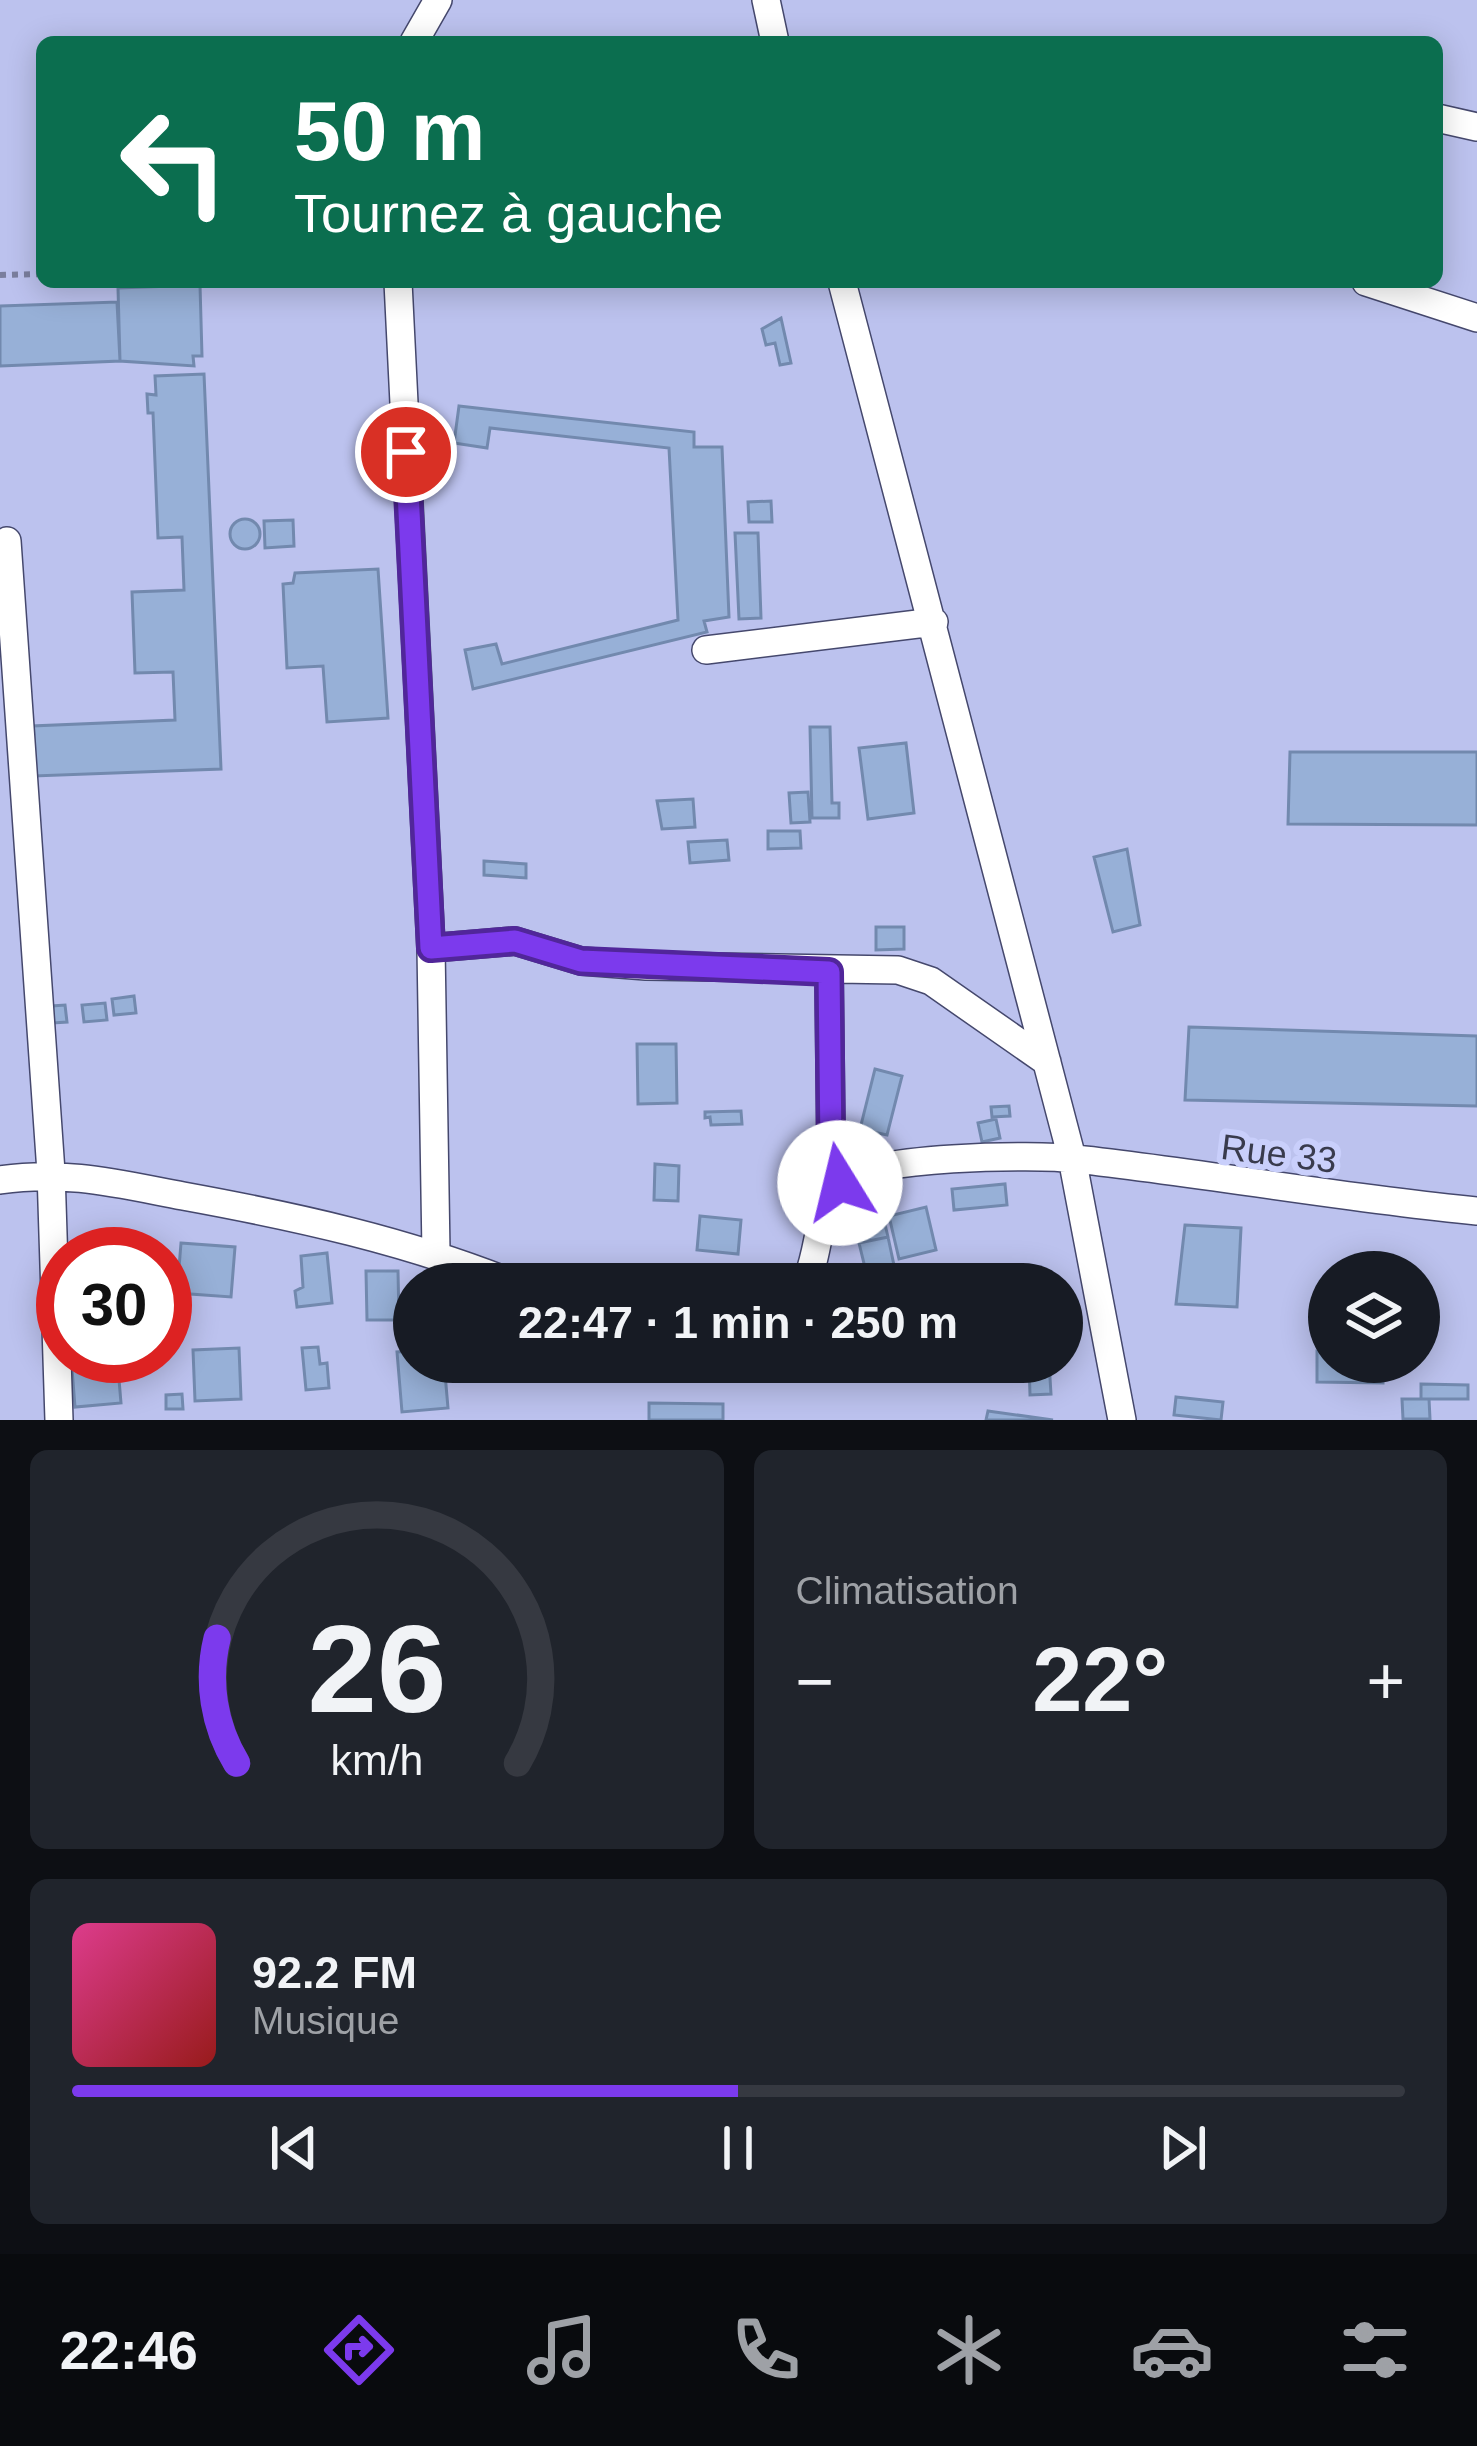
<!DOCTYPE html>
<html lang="fr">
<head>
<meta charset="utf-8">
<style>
	:root { --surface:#171b24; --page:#20242c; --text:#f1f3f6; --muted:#9ea1a6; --line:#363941; --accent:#7c3aed }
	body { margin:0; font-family:Helvetica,sans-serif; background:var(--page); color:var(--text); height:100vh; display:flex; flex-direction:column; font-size:45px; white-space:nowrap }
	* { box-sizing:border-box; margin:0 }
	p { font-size:39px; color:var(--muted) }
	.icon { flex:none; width:66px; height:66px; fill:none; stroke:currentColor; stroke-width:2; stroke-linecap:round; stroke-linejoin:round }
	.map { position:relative; height:1420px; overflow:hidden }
	.side { display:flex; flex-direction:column; gap:30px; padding:30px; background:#0d0f14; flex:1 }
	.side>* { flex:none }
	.top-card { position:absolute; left:36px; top:36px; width:1407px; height:252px; border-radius:18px; box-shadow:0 6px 30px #0003; background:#0b6e4f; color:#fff; overflow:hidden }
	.tools { position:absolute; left:1308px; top:1251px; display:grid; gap:24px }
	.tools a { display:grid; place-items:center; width:132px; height:132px; border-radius:50%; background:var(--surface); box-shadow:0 6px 30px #0003; font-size:60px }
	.speed { position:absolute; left:36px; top:1227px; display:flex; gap:24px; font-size:60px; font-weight:700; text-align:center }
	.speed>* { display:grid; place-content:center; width:156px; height:156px; border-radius:50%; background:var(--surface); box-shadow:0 6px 30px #0003; line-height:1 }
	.speed .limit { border:18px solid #d22; background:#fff; color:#111 }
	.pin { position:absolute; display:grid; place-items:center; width:102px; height:102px; color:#fff; margin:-51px; border:6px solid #fff; border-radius:50%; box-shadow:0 3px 12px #0007 }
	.me { position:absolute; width:132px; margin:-66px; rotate:351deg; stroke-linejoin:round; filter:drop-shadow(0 0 9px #0008) }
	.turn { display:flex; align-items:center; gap:42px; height:252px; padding:0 60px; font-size:54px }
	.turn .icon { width:156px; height:156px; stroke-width:2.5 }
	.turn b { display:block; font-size:84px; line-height:102px }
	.big { font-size:90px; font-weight:700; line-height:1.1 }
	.side .card { flex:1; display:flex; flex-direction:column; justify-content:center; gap:18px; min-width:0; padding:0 42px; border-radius:18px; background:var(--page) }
	.side .dial { align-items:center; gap:0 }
	.dial svg { height:312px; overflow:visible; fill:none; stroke:var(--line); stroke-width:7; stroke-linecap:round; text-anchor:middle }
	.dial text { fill:var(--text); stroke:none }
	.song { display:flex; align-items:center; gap:36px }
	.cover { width:144px; height:144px; border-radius:18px; background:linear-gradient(135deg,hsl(330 70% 55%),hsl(0 70% 35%)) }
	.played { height:12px; border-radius:6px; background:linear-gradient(90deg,var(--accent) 50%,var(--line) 50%) }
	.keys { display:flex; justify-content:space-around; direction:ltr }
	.heat { display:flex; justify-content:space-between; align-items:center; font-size:66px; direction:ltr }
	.side .tiles { flex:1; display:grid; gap:30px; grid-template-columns:1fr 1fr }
	.card:last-child { grid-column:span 2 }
	.trip { position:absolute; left:393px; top:1263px; width:690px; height:120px; border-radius:60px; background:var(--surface); box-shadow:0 6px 30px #0003; font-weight:700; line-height:120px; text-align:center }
	.menu { display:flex; height:192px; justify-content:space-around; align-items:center; background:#090b0e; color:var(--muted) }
	.menu .icon { width:84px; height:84px }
	.menu .current { color:var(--accent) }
	.menu b { font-size:54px; color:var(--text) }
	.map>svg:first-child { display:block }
</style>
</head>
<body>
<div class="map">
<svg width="1477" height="1420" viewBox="0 0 1477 1420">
	<rect width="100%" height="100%" fill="#bcc2ee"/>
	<path fill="#97b0d7" stroke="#7289ae" stroke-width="3" d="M 200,285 L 202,356 L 193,356 L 194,366 L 120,361 L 118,288 Z
		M 117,302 L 120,361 L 0,366 L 0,306 Z
		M 781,318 L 791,363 L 780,365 L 775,343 L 766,345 L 762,329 Z
		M 204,374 L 221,769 L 34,776 L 32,726 L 175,720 L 173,672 L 135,673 L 132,592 L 184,590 L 182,537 L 158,538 L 153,413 L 148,413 L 147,394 L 156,395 L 155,376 Z
		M 459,406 L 694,432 L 694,447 L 722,447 L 729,617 L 704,621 L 707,632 L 473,689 L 465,650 L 496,644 L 502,664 L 678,620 L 669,448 L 490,428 L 487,448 L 454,443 Z
		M 771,501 L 772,522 L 749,522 L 748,502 Z
		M230 534a15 15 0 1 1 30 0a15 15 0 1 1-30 0Z
		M 293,520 L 294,546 L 265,548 L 264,521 Z
		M 735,533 L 758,533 L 761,618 L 739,619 Z
		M 378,569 L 388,718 L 327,722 L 323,666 L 287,668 L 283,584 L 293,583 L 295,573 Z
		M 810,727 L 830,727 L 832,803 L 839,803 L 839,818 L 812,818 Z
		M 906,743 L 914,813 L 868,819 L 859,748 Z
		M 1290,752 L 1477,752 L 1477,825 L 1288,824 Z
		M 808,792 L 810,822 L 791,823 L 789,793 Z
		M 693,799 L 695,827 L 662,829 L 657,801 Z
		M 768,831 L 800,831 L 801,848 L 768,849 Z
		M 727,840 L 729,860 L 690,863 L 688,842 Z
		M 1127,849 L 1140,925 L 1113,932 L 1094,857 Z
		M 484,861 L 526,864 L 526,878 L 484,875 Z
		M 876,927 L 904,927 L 904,949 L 876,950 Z
		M 134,996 L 136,1013 L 114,1015 L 112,999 Z
		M 105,1003 L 107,1020 L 84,1022 L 82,1005 Z
		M 65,1005 L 67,1022 L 53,1023 L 52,1006 Z
		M 1189,1027 L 1477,1036 L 1477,1106 L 1185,1100 Z
		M 637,1044 L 676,1044 L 677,1103 L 638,1104 Z
		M 875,1069 L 902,1076 L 887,1135 L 860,1129 Z
		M 1009,1106 L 1010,1116 L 992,1117 L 991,1107 Z
		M 741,1111 L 742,1124 L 711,1125 L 710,1117 L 705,1118 L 705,1112 Z
		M 996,1119 L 1000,1138 L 982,1142 L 978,1123 Z
		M 655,1164 L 679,1166 L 678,1201 L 654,1200 Z
		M 1005,1184 L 1007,1205 L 954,1210 L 952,1189 Z
		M 880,1203 L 888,1237 L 864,1242 L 861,1223 L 869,1221 L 866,1206 Z
		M 926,1207 L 936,1250 L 899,1259 L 889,1216 Z
		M 700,1216 L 741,1220 L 738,1254 L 697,1250 Z
		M 1185,1225 L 1241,1228 L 1237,1307 L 1176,1304 Z
		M 888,1237 L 898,1284 L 869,1284 L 859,1243 Z
		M 123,1241 L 136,1254 L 111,1254 Z
		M 181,1243 L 235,1247 L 231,1297 L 177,1293 Z
		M 327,1253 L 332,1303 L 297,1307 L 295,1291 L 303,1287 L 301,1256 Z
		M 366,1271 L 398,1271 L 399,1320 L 367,1320 Z
		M 1419,1290 L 1431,1290 L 1430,1326 L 1419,1326 Z
		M 318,1347 L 320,1364 L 327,1363 L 329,1388 L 306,1390 L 302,1348 Z
		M 239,1348 L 241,1399 L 195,1401 L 193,1350 Z
		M 414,1351 L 414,1362 L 444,1362 L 448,1408 L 402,1412 L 397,1352 Z
		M 1317,1351 L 1329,1351 L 1329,1362 L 1383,1362 L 1383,1383 L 1317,1382 Z
		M 71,1356 L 117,1356 L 121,1403 L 75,1407 Z
		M 864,1362 L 907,1362 L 907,1372 L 864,1372 Z
		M 1029,1362 L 1049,1362 L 1051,1394 L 1030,1395 Z
		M 1421,1384 L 1468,1385 L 1468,1399 L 1421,1399 Z
		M 182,1394 L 183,1409 L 166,1409 L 166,1395 Z
		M 1176,1397 L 1223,1402 L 1221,1420 L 1174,1415 Z
		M 1402,1399 L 1429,1399 L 1430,1419 L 1403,1419 Z
		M 649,1403 L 723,1404 L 723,1420 L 649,1420 Z
		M 988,1411 L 1053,1420 L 986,1420 Z"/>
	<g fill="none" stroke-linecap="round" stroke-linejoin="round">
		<g stroke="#45486d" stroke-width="30">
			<path id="minor" d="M 766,0 L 775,42
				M 414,42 L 438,0
				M 1437,118 L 1477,127
				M 398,282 L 431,948 L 436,1252
				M 842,282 L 1072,1158 L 1122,1420
				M 1366,282 L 1477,318
				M 7,541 L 51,1172 L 59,1420
				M 706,650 L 934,622
				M 431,948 L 515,941 L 581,961 L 646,966 L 898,970 L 931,981 L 1047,1062
				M 829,972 L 831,1145 L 840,1183
				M 0,1180 C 65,1170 119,1184 183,1196 C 298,1217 407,1241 514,1284
				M 805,1284 C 821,1252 816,1208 841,1182 C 866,1156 1036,1154 1076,1159 C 1210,1174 1343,1198 1477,1211"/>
		</g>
		<path stroke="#7a7e9d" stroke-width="6" stroke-dasharray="6 6" stroke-linecap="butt" d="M 0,275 L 42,274"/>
		<use href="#minor" stroke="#fff" stroke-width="27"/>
	</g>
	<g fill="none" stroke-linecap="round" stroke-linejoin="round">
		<g stroke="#51269a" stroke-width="30">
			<path id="route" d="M 406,452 L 431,948 L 515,941 L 581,961 L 829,972 L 831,1145 L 840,1183"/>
		</g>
		<use href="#route" stroke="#7c3aed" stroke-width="21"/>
	</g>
	<g text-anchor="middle" stroke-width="12" stroke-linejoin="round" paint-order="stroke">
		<g font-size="36" fill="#393b4d" stroke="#c9cffb">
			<text transform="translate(1279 1153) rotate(7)" y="13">Rue 33</text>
		</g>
	</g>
</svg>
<div class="tools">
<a><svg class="icon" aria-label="layers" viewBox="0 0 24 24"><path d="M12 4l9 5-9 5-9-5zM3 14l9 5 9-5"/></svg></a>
</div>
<div class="speed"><div class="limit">30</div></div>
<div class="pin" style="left:406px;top:452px;background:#d93025"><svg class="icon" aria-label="arrive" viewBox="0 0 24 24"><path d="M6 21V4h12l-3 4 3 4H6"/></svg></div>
<svg class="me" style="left:840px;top:1183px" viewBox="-20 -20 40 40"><circle r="19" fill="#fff"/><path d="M0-13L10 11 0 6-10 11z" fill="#7c3aed"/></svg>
<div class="trip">22:47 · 1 min · 250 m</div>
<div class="top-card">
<div class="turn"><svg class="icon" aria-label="left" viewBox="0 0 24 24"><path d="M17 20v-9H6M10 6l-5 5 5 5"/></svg><div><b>50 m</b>Tournez à gauche</div></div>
</div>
</div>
<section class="side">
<div class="tiles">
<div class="card dial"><svg viewBox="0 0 100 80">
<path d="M14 69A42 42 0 1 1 86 69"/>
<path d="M14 69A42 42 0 0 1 9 37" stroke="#7c3aed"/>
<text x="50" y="56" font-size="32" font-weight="700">26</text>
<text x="50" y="72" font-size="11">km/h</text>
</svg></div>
<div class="card"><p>Climatisation</p>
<div class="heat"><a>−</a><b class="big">22°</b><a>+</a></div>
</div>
<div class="card">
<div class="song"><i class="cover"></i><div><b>92.2 FM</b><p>Musique</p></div></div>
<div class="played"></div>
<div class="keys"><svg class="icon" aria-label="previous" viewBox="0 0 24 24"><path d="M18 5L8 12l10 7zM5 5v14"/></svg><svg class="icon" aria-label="pause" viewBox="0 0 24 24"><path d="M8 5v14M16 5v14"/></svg><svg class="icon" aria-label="next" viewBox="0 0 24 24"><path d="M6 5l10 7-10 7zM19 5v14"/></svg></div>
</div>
</div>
</section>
<nav class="menu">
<b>22:46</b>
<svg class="icon current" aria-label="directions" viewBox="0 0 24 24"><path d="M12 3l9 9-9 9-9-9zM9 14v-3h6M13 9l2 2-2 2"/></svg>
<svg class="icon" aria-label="music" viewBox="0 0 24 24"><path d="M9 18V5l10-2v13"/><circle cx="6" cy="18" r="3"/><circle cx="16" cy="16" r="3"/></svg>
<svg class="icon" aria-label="phone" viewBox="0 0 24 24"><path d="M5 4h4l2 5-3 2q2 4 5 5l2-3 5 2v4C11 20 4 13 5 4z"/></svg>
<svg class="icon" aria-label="climate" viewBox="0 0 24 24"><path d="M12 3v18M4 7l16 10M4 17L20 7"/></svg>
<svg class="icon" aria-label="car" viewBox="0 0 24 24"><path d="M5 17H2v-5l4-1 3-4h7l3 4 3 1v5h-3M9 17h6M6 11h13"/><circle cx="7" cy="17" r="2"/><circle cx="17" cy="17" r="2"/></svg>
<svg class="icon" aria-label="filters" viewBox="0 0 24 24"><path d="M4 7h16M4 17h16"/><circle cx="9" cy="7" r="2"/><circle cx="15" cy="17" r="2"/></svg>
</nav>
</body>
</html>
